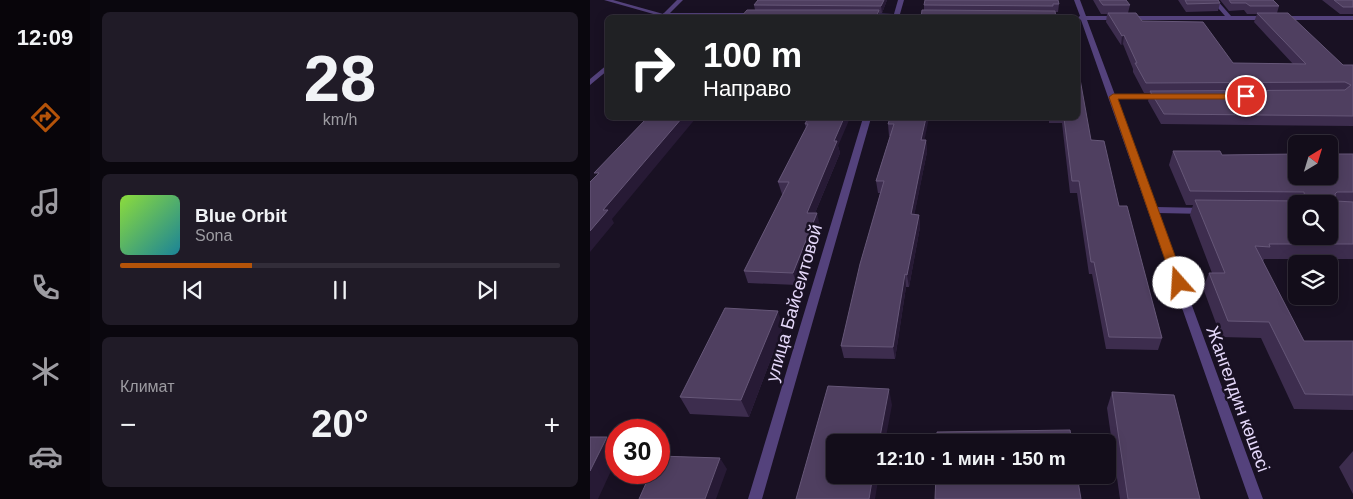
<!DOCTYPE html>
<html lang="ru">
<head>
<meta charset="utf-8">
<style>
	:root { --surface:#130d1a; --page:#201b27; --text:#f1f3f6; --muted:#9d9ca2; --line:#322d39; --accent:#b45309 }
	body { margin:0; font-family:Helvetica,sans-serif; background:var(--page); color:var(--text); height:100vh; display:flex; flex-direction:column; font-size:19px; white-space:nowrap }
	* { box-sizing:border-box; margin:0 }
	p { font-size:16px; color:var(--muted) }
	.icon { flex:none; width:28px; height:28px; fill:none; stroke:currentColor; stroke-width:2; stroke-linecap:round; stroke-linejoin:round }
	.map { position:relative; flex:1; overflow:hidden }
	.details { display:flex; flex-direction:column; gap:12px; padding:12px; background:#0a070e; width:500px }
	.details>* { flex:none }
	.top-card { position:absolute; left:15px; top:15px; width:475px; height:105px; border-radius:8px; box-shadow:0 2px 12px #0003,0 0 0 1px var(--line); background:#202124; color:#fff; overflow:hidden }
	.needle { width:32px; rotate:38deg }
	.buttons { position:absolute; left:698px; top:135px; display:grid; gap:10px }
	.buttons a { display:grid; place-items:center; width:50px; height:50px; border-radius:8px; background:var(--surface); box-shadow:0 2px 12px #0003,0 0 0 1px var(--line); font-size:25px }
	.speed { position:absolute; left:15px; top:419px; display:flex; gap:10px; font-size:25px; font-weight:700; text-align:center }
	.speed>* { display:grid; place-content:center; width:65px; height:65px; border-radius:50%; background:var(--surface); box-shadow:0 2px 12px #0003,0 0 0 1px var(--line); line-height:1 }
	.speed .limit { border:8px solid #d22; background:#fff; color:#111 }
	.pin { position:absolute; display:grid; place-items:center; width:42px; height:42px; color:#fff; margin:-21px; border:2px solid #fff; border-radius:50%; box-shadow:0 1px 5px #0007 }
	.me { position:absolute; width:55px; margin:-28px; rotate:341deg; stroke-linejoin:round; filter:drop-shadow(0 0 4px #0008) }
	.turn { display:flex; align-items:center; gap:18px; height:105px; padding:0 15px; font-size:22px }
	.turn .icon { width:65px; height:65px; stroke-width:2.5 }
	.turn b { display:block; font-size:35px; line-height:42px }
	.big { font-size:38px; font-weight:600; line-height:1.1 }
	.details .card { flex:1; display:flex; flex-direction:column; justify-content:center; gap:8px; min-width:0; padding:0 18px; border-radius:8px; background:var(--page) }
	.details .dial { align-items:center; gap:0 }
	.dial b { font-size:65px; line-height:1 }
	.song { display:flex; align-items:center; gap:15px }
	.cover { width:60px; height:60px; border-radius:8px; background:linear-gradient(135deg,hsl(90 70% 55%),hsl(190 70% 35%)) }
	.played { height:5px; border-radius:2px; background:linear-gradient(90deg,var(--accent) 30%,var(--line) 30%) }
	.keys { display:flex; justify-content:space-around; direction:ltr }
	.heat { display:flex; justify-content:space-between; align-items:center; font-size:28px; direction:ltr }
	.trip { position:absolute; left:236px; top:434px; width:290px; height:50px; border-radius:8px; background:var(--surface); box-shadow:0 2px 12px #0003,0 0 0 1px var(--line); font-weight:600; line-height:50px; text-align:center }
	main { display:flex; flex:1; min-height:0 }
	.tabs { display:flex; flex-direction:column; width:90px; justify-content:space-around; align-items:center; background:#08050a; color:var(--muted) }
	.tabs .icon { width:35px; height:35px }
	.tabs .active { color:var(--accent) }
	.tabs b { font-size:22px; color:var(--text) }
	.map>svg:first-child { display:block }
</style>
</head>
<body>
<main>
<nav class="tabs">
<b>12:09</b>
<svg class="icon active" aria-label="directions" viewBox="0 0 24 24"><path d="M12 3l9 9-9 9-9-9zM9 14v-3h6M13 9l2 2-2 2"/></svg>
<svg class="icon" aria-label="music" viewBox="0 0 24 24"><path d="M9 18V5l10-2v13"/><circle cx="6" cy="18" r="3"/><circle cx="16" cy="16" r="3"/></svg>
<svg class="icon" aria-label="phone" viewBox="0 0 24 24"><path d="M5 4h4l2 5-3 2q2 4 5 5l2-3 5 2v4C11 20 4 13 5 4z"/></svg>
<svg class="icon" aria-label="climate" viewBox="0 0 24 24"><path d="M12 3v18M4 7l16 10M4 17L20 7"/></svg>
<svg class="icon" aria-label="car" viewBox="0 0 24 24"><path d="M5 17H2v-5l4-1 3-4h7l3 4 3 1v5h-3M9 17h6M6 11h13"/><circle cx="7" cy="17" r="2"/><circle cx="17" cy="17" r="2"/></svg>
</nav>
<section class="details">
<div class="card dial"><b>28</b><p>km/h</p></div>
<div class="card">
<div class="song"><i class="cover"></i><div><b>Blue Orbit</b><p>Sona</p></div></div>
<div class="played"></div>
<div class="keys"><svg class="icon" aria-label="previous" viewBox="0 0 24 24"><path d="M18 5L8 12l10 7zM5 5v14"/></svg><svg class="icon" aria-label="pause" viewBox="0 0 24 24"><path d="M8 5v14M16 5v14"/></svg><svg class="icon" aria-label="next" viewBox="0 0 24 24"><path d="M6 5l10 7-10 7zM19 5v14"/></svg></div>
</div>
<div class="card"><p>Климат</p>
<div class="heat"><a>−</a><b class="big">20°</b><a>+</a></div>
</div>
</section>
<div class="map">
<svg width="763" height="499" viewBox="0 0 763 499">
	<rect width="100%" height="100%" fill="#191123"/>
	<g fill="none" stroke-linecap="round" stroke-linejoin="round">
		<path fill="#54427c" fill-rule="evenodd" d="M 14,0 L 23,0 L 77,15 L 74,17 Z"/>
		<path fill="#54427c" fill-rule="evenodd" d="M 308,0 L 314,0 L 310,14 L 344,14 L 347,16 L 345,18 L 276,17 L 273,15 L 276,13 L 304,14 Z
			M 484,0 L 490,0 L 496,16 L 635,16 L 621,0 L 627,0 L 641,16 L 763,16 L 763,20 L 497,20 L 525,95 L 572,95 L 576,97 L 572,99 L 526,99 L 566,207 L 615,208 L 620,211 L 615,214 L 568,213 L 673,499 L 659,499 L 491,20 L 487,18 L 490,16 Z
			M 164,13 L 167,15 L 166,16 L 74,17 L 71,15 L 74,13 Z
			M 454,15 L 483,16 L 485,18 L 452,18 Z
			M 273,118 L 281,118 L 172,499 L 158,499 Z"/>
		<path fill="#54427c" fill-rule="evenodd" d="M 87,0 L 93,0 L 75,18 L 69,18 Z
			M 18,64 L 18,70 L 0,85 L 0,79 Z"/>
	</g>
	<path fill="#3d2d4e" d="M 297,0 L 292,13 L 289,13 L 289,18 L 150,18 L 165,10 L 164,5 Z
		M 503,0 L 536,0 L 540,5 L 538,13 L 552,21 L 643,63 L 703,64 L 664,22 L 667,14 L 657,14 L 654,10 L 639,11 L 630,0 L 683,0 L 689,6 L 687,13 L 753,65 L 763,65 L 763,126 L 571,124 L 558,101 L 560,93 L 554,93 L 543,72 L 543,69 L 533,44 L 531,45 L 516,22 L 517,14 L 511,14 Z
		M 588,0 L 628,0 L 630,3 L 628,11 L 596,12 Z
		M 732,0 L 763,0 L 763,14 L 750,14 Z
		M 469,4 L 468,12 L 334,10 L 334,5 Z
		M 218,118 L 248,146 L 250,153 L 225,213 L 230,226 L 207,285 L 158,283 L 154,271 L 193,194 L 192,194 L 188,182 L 216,129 L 215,124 Z
		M 300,118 L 334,140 L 336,140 L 337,152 L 324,215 L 329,215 L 330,227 L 319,287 L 316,287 L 305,359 L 254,358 L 251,346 L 290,193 L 288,193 L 286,181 L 300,136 L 299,136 L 298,124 Z
		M 459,118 L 488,118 L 501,140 L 529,206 L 572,338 L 568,350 L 516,349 L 502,274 L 499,274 L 487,193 L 480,193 L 472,123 L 459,123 Z
		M 583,151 L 632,155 L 763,154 L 763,259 L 674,259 L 673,262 L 714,341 L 763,341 L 763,410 L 704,409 L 671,338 L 631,337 L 613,288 L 619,273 L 622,273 L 600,215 L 603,205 L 596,205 L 579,165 Z
		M 193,327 L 159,417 L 100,414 L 90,397 Z
		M 522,392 L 610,499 L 530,499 L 517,408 Z
		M 763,451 L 763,494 L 749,467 Z"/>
	<path fill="#271a35" d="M 294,0 L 297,0 L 292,13 L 291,6 Z
		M 289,10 L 289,18 L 286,18 Z
		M 534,35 L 533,44 L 531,45 L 532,36 Z
		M 92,118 L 106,118 L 22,219 L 24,223 L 0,252 L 0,231 L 13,210 Z
		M 254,118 L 260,118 L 248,146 L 250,153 L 220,225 L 217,213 L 244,141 Z
		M 336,118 L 339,118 L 332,152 L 331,140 Z
		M 336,140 L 337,152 L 322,227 L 321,214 Z
		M 227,213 L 230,226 L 207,285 L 203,273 Z
		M 329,215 L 330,227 L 319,287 L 317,275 Z
		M 315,274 L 316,287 L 305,359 L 303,347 Z
		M 188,311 L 193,327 L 159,417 L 151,400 Z
		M 299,389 L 302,405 L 295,442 L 289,442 Z
		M 17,437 L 26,448 L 26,460 L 8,499 L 0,499 L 0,471 Z
		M 130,458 L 137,469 L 126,499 L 115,499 Z
		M 283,475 L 289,475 L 285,499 L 279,499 Z"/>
	<path fill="#4f3f60" stroke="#665778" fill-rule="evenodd" d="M 168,0 L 294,0 L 291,6 L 164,5 Z
		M 335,0 L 468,0 L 469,4 L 463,4 L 463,6 L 334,5 Z
		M 509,0 L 536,0 L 540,5 L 513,5 Z
		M 595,0 L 628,0 L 630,3 L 597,4 Z
		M 639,0 L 683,0 L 689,6 L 660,6 L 656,3 L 641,3 Z
		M 744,0 L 763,0 L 763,7 L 753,7 Z
		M 157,10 L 289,10 L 286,18 L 150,18 Z
		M 332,10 L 465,11 L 466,18 L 331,18 Z
		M 518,13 L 546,13 L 552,21 L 613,22 L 643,63 L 716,64 L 667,13 L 698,13 L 753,65 L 763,65 L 763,116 L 574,114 L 560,91 L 755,90 L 761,85 L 755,82 L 556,83 L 545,63 L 547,63 L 534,35 L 532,36 Z
		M 488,68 L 501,140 L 514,141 L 529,206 L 537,206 L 572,338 L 519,337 L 504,262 L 501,262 L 489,181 L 482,181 L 474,118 L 488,118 Z
		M 57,118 L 92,118 L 13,210 L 18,210 L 0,231 L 0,182 L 9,173 L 4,173 Z
		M 218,118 L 254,118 L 244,141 L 247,141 L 217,213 L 227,213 L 203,273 L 154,271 L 199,182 L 188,182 L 218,124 L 215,124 Z
		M 300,118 L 336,118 L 331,140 L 336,140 L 321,214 L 329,215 L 317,275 L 315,274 L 303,347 L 251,346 L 270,264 L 294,181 L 286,181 L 304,124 L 298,124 Z
		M 583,151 L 630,151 L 632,155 L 706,154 L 706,176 L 739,176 L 739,154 L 763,154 L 763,192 L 747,192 L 745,194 L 746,201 L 763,202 L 763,244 L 679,244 L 680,247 L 665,246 L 714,341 L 763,341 L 763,395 L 715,394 L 679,322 L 638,321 L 619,273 L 635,273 L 605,200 L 713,201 L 715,199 L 714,192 L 600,191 ZM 706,204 L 739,204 L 739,236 L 706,236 Z
		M 135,308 L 188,311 L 151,400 L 90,397 Z
		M 238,386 L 299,389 L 289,442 L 245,442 L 245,475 L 283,475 L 279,499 L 206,499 Z
		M 522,392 L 584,395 L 610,499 L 538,499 Z
		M 480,430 L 482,442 L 347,442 L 347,432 Z
		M 0,437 L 17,437 L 0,471 Z
		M 69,456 L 130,458 L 115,499 L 49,499 L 61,472 L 69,472 Z
		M 346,475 L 487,475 L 491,499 L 345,499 Z"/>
	<path fill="#b45309" stroke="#753606" d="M 523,94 L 656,94 L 660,96 L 656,99 L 528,99 L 595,283 L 593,286 L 585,286 L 583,283 L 519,97 Z"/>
	<g text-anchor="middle" stroke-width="5" stroke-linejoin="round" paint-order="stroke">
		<g font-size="18" fill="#e5d8fa" stroke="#191123">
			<text transform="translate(204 303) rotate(-74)" y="6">улица Байсеитовой</text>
			<text transform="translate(648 399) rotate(70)" y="6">Жангелдин көшесі</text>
		</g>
	</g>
</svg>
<div class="buttons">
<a><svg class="needle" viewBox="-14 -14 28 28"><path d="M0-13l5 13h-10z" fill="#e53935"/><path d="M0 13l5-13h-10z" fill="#9d9ca2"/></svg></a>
<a><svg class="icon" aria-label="search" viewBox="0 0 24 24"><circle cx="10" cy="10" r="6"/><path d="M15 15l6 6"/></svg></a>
<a><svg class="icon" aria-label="layers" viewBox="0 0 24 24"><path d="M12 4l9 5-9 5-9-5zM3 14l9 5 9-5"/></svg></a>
</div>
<div class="speed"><div class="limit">30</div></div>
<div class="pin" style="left:656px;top:96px;background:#d93025"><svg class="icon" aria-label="arrive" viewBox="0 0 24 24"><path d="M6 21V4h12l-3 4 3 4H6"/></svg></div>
<svg class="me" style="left:589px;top:283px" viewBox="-20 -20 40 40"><circle r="19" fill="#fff"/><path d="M0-13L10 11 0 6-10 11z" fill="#b45309"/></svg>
<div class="trip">12:10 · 1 мин · 150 m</div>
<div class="top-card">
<div class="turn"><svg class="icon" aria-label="right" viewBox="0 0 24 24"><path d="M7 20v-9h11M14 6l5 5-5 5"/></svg><div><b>100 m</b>Направо</div></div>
</div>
</div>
</main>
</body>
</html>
